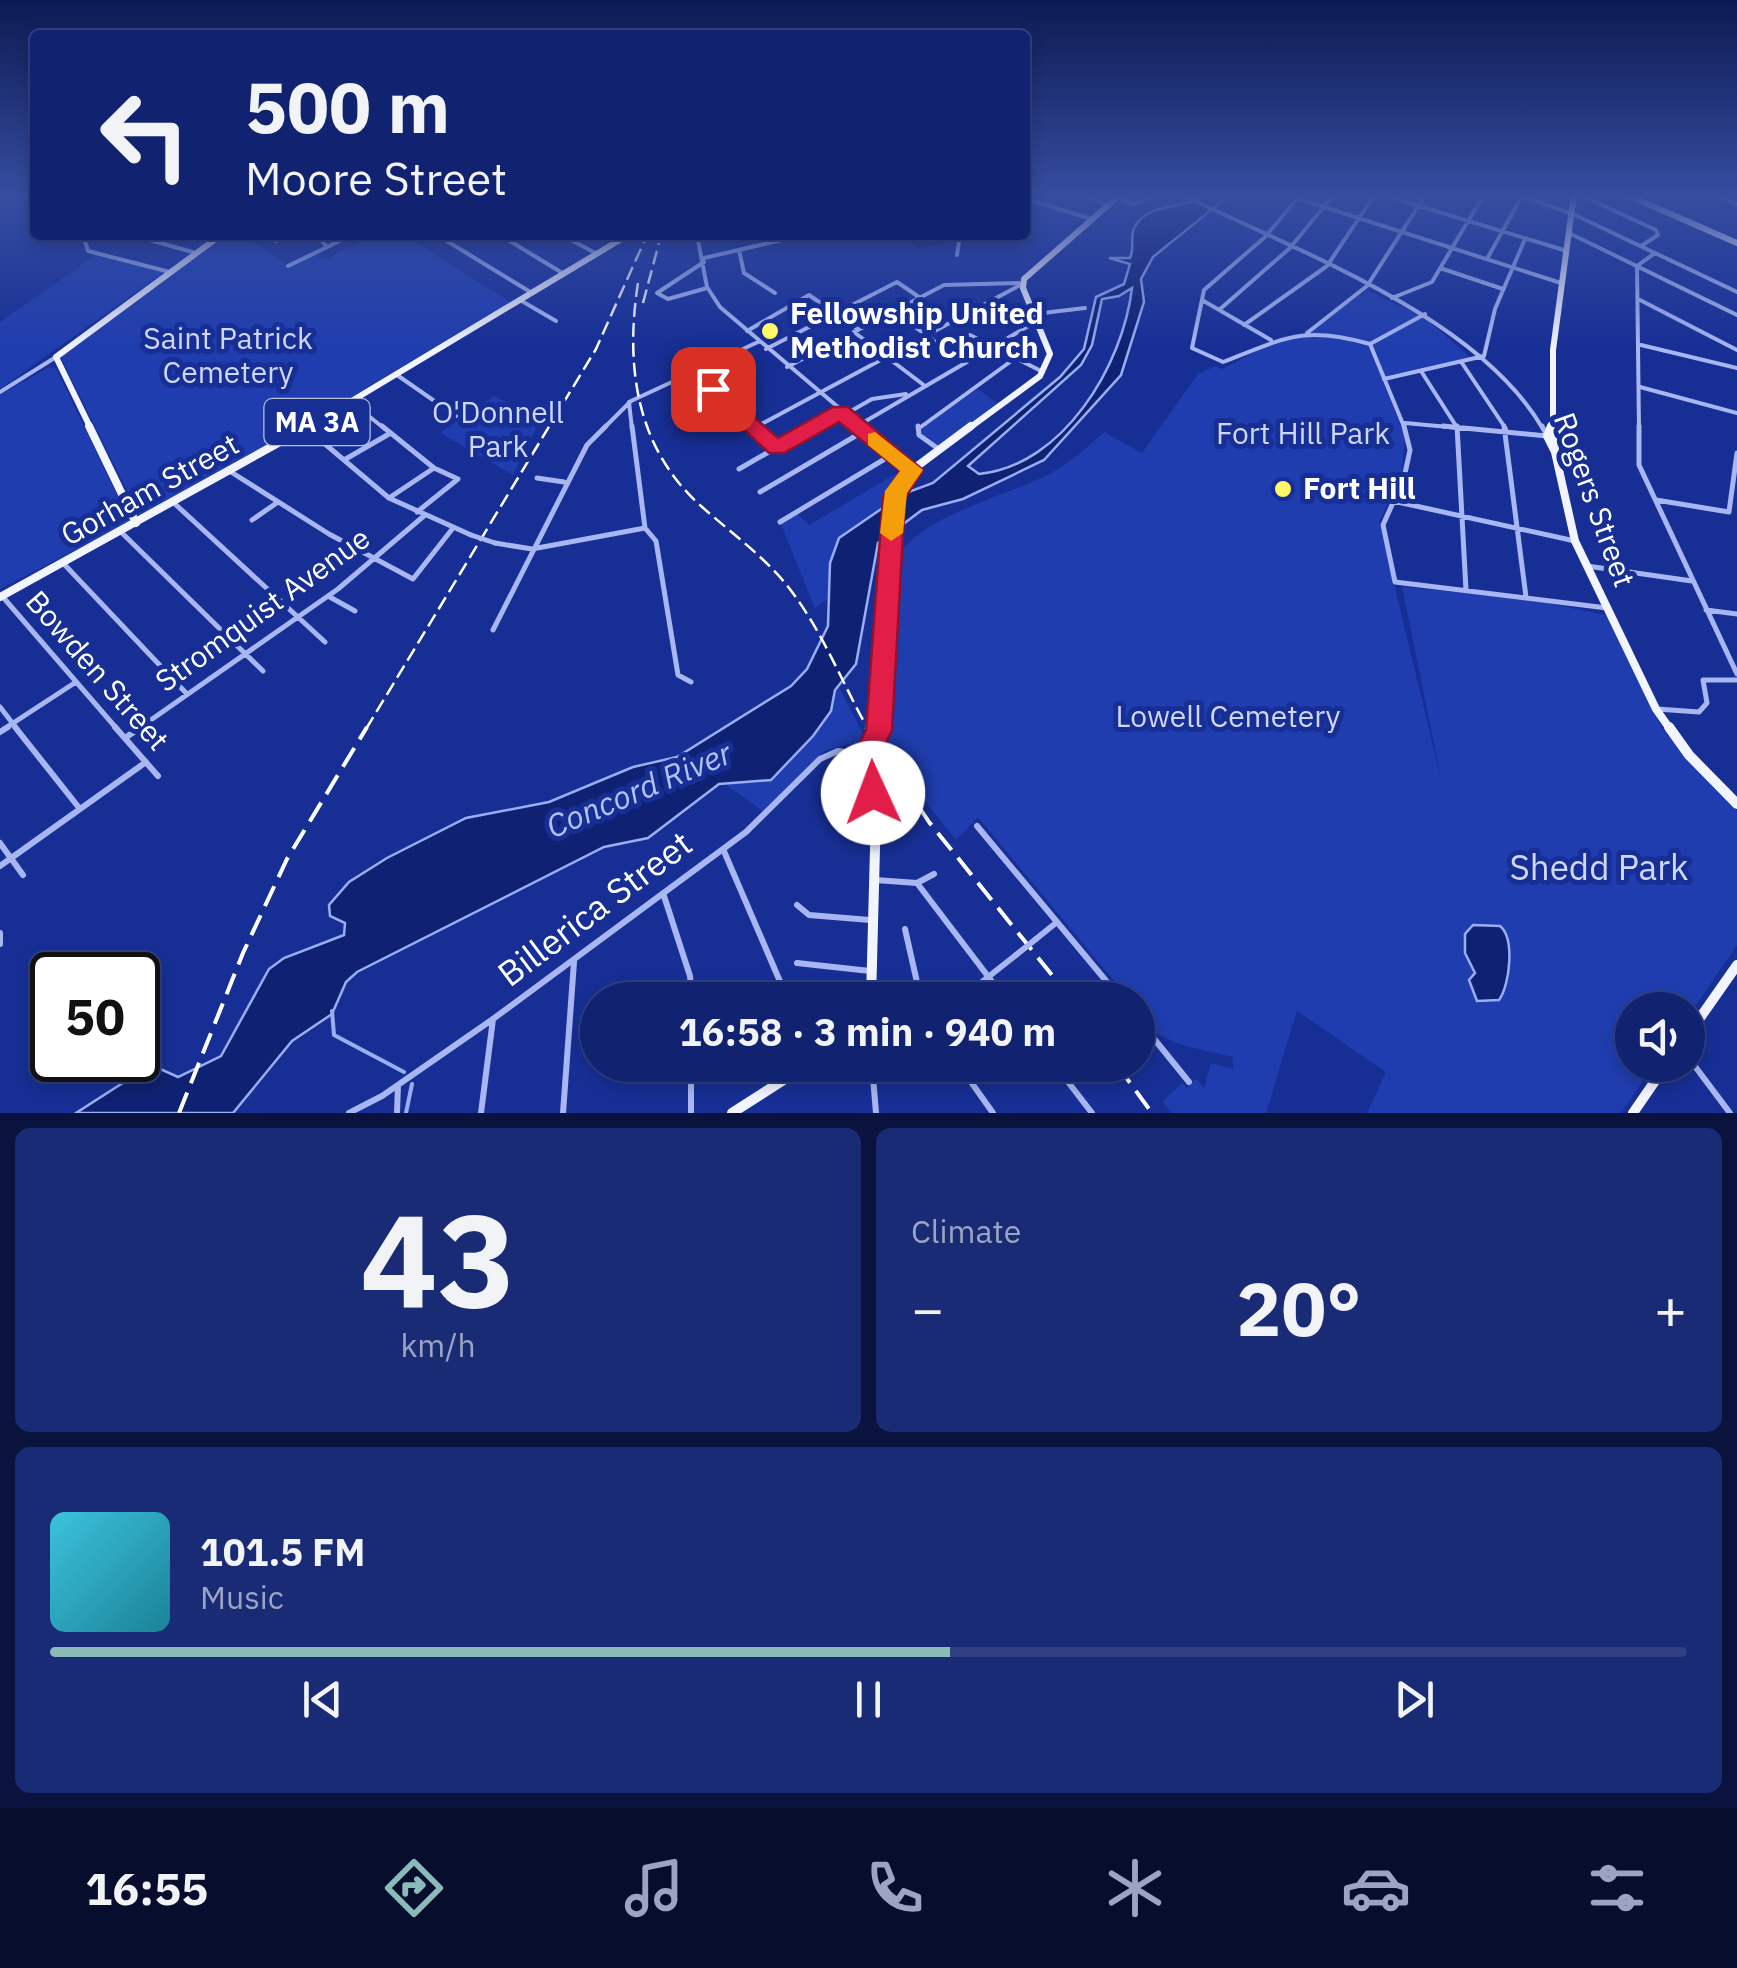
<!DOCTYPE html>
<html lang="en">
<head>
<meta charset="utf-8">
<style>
	:root { --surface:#112370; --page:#1a2b75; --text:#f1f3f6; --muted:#9ca4c3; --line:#304083; --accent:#8bbbb9 }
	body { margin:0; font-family:"IBM Plex Sans",sans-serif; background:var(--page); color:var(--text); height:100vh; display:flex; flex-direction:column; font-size:38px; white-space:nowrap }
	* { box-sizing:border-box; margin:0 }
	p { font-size:32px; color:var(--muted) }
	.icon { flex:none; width:55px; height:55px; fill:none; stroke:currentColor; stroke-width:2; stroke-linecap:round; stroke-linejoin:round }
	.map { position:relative; height:1113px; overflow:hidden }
	.side { display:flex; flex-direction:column; gap:15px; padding:15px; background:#09133e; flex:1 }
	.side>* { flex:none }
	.guide { position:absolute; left:30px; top:30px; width:1000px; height:210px; border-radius:10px; box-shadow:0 5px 15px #0003,0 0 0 2px var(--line); background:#112370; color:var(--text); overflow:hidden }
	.buttons { position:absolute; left:1615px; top:992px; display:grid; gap:20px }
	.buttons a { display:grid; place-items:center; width:90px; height:90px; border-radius:50%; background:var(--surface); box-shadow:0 5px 15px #0003,0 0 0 2px var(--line); font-size:50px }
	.speed { position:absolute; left:30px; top:952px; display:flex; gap:20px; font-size:50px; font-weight:700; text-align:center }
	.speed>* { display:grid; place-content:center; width:130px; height:130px; border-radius:50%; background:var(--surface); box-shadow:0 5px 15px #0003,0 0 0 2px var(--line); line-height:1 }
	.speed .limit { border:5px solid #111; border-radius:15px; background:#fff; color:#111 }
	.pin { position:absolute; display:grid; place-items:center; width:85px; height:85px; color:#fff; margin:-42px; border-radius:20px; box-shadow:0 5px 15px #0006 }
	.me { position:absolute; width:110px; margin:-55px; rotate:358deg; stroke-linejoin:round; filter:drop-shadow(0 0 8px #0008) }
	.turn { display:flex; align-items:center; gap:35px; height:210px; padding:0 50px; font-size:45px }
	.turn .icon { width:130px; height:130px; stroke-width:2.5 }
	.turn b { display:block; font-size:70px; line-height:85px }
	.big { font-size:75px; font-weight:700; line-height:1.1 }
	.side .tile { flex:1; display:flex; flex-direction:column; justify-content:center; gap:15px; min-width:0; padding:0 35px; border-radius:15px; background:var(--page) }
	.side .dial { align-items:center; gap:0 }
	.dial b { font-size:130px; line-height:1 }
	.song { display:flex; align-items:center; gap:30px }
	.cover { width:120px; height:120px; border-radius:15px; background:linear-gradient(135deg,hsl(190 70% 55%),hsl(190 70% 35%)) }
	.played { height:10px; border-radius:5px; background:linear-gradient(90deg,var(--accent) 55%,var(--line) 55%) }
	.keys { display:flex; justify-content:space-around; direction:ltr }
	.heat { display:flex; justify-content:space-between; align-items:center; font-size:55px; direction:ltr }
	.side .tiles { flex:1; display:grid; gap:15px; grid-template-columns:1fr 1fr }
	.tile:last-child { grid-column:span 2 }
	.trip { position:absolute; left:580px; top:982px; width:575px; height:100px; border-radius:50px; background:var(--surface); box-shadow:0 5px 15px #0003,0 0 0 2px var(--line); font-weight:700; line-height:100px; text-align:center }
	.dock { display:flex; height:160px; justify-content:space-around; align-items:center; background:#070e2d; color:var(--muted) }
	.dock .icon { width:70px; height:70px }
	.dock .active { color:var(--accent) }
	.dock b { font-size:45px; color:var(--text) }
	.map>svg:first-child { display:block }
</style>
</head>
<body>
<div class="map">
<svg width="1737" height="1113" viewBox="0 0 1737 1113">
	<rect width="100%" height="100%" fill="#172f95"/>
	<path fill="#1f3dae" d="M 226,235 L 244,235 L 290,267 L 316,254 L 325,260 L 371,235 L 404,235 L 510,302 L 246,460 L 140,517 L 60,356 Z
		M 96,255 L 164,272 L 0,389 L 0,322 Z
		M 1367,290 L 1425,318 L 1471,358 L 1381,377 L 1405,436 L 1402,472 L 1379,522 L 1442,783 L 1402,587 L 1528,599 L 1606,615 L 1662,728 L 1737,811 L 1737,945 L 1688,1017 L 1688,1010 L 1632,1010 L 1632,1065 L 1654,1065 L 1621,1113 L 1367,1113 L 1386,1072 L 1297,1011 L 1266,1113 L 1171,1113 L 1163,1101 L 1182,1083 L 1187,1088 L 1196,1079 L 1204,1088 L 1211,1063 L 1233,1069 L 1233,1057 C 1202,1049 1138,1043 1138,1000 L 1130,1000 L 978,817 L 956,840 L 914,788 L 884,739 L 895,561 C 919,514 1009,497 1055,471 C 1073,460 1088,447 1104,432 L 1142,453 L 1198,374 L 1215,366 L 1222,369 L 1276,341 L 1303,335 Z
		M 49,367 L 56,368 L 130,522 L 0,589 L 0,395 Z
		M 978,389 L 998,404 L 940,447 L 921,433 L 922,426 Z
		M 494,396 L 540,420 L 513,475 L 440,433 Z
		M 904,469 L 889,493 L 888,504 C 845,535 828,541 829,598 L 815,608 L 780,522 L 796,512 L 809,525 Z
		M 838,685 L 866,740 L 824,751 L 764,812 L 725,784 L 771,780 L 785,768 L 831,711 Z"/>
	<path fill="#0f2172" stroke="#9aaef3" stroke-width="2.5" fill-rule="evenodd" d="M 1206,194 L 1227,194 L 1227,197 L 1153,257 L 1141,279 L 1144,302 L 1121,375 L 1044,460 L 963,499 L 922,510 L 878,543 L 856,664 L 835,690 L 831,711 L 813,736 L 771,780 L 719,784 L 648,838 L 604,847 L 357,972 L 346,982 L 332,1014 L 292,1041 L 233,1113 L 76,1113 L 143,1070 L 156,1067 L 178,1077 L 221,1056 L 269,969 L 284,958 L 344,935 L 345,923 L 330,916 L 329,905 L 349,882 L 387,858 L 466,818 L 549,802 L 633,767 L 677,757 L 791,686 L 807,669 L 828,626 L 830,563 L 839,538 L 903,494 L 933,483 L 1060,377 L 1084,349 L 1096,297 L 1124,284 L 1130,264 L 1109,258 L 1130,258 C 1136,245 1127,233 1139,221 C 1156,201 1187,211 1206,194 ZM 1132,288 C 1123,365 1063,466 979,474 L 968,466 L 1081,365 L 1092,345 L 1102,299 L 1119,296 Z
		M 1473,925 L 1500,926 C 1515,938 1510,985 1499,1000 L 1477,1001 L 1469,980 L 1475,973 L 1465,953 L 1465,934 Z"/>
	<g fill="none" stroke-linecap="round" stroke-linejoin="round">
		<path stroke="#9aaef3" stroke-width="4" d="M 332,1011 L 334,1035 L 404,1072
			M 406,1113 L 412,1084"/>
		<path stroke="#0f2172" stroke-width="8" d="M 865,235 L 875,235
			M 905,235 L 919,244 L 950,237"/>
		<path stroke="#a8b7f1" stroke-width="4" d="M 1079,194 L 1108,205
			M 1181,194 C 1296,251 1478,316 1543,429
			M 1301,194 L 1265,237 L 1204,290 L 1192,348 L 1223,362 C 1285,338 1303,325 1370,344
			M 1380,194 L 1567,251
			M 1516,194 L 1573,214 L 1737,292
			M 1578,194 L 1656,230 L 1658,235 L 1641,246
			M 1716,194 L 1737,205
			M 1116,198 L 1134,204 L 1162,194
			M 1296,198 L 1561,283
			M 1025,199 L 1092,219
			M 1571,234 L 1737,315
			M 83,235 L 88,251 L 170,272
			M 132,235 L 196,253
			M 267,235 L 276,241 L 292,235
			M 317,235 L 327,247
			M 437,235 L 532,293
			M 500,235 L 564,274
			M 562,235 L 597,254
			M 697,235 L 707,287 L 720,307 L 864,429
			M 739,250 L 744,273 L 775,293
			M 957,255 L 960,235
			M 704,258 L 782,240
			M 1487,259 L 1522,196
			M 704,262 L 657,293 L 668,299 L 707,288
			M 288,266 L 352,235
			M 1440,268 L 1503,289
			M 1392,298 L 1432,282 L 1484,194
			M 520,300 L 556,321
			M 1202,300 L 1271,340
			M 1640,300 L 1737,350
			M 1219,310 L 1290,248 L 1334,194
			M 893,311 L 963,362
			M 1034,314 L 1085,308
			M 1244,325 L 1327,266 L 1375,194
			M 747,331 L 809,295 L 858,329
			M 854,332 L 925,386
			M 1307,333 L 1367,286 L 1426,194
			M 970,335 L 1043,372
			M 1370,344 L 1405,429
			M 1370,344 L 1425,314
			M 1641,345 L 1737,368
			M 766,349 L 897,282 L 919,297
			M 1462,363 L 1506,429
			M 787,367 L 944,285 L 1019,283
			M 694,371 L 757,429
			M 1421,371 L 1458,429
			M 397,375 L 456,416
			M 1384,379 L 1484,356 L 1495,309 L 1525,239
			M 1640,387 L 1737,413
			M 0,392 L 56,357
			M 351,402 L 385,429
			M 629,402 L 632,429
			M 844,415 L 872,399 L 906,394
			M 1405,423 L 1470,429
			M 859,425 L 1037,321
			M 754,428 L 1022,284
			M 603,429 L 631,401 L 758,342
			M 810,429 L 840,412
			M 918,429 L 1014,359
			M 1639,429 L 1637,266 L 1655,253"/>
		<path stroke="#a8b7f1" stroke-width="5" d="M 382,426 L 434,468 L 458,479 L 417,512
			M 632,426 L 645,528
			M 754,426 L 776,447
			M 861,426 L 912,470
			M 918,426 L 919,435 L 940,450
			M 1404,426 L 1410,450 L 1404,478 L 1383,525 L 1395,582 L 1607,608
			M 1443,426 L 1547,436
			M 1457,426 L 1466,590
			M 1504,426 L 1526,597
			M 1542,426 L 1547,436
			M 1639,426 L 1639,465 L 1737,674
			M 306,428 L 389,498 L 471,535
			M 344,460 L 389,434
			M 739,469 L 814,426
			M 231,472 L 329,534 L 413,579 L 453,528
			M 537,478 L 564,482
			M 760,492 L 864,431
			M 389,498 L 434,468
			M 1656,500 L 1729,512 L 1737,453
			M 1393,501 L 1575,541
			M 174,503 L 325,642
			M 252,520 L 278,502
			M 780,522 L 893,454
			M 645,528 L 656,541 L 678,675 L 691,682
			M 121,532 L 263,671
			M 495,543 L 532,549 L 645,528
			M 1601,544 L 1618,570
			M 63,563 L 187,694
			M 1587,566 L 1692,581
			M 2,596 L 117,729
			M 328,596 L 355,611
			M 1706,610 L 1737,614
			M 493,630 L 587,445 L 606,426
			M 0,707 L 17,729
			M 1657,709 L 1699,712 L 1707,703 L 1703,680 L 1737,680
			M 4,729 L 76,682
			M 138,729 L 338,589 L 425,515"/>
		<path stroke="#a8b7f1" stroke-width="6" d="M 15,727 L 80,809
			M 115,727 L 158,776
			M 0,732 L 8,727
			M 125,738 L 141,727
			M 977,826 L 1122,1000
			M 0,843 L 23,875
			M 723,849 L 788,1000
			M 0,866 L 146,762
			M 875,880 L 917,883 L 1006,1000
			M 917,883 L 934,874
			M 663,893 L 690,976 L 692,1000
			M 797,905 L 809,915 L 870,920
			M 905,929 L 921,1000
			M 0,933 L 0,944
			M 1036,939 L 1057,922
			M 797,963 L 870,971
			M 959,1000 L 1016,955
			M 1138,1019 L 1189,1082
			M 1688,1057 L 1730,1113
			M 691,1065 L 691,1113
			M 872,1065 L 876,1113
			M 959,1065 L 993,1113
			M 1055,1065 L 1092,1113
			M 633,1080 L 691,1073
			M 349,1113 L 382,1096 L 493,1019 L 746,832 L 820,759 L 838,751 L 866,755
			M 397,1113 L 398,1085
			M 481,1113 L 493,1019
			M 563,1113 L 574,962"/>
		<path stroke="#f2f4ff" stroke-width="6" d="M 1625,194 L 1737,243
			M 91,429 L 56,357 L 221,235
			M 305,429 L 628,235
			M 968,429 L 1040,376 L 1050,354 L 1023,288 L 1024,279 L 1121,194
			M 1550,429 L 1553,421
			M 1553,429 L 1553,350 L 1574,194"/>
		<path stroke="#f2f4ff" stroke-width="8" d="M 89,426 L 136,523
			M 1551,426 L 1547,436 L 1555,452 L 1575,541 L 1656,709 L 1670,729
			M 1553,426 L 1555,448
			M 0,597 L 309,426
			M 879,729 L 896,491 L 912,470 L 971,426"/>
		<path stroke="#f2f4ff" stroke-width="10" d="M 1669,727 L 1689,755 L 1737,804
			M 871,1000 L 876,810 L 865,760 L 879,727
			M 1688,1035 L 1737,965
			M 732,1113 L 807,1065
			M 1633,1113 L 1666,1065"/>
		<path stroke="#fff" stroke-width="2.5" stroke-dasharray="14 6" stroke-linecap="butt" d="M 638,283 C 625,366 636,448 701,506 C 730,532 761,554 785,583 C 821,627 841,681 868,729
			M 643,303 L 659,243
			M 366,729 L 596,349 L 647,235"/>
		<path stroke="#fff" stroke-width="4" stroke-dasharray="22 10" stroke-linecap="butt" d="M 866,727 L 929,822 L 1072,1000
			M 1117,1065 L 1152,1113
			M 179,1113 L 243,953 L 287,859 L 367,727"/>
		<path stroke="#a8b7f1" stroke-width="5" d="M 471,535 L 495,543"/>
		<path stroke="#a8b7f1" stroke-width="6" d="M 1016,955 L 1036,939"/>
	</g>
	<linearGradient id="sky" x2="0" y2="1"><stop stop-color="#0d1a52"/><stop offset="0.56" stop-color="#364da0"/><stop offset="1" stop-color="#364da0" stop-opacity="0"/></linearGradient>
	<rect width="1737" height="349" fill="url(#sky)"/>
	<path fill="#e11d48" stroke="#92132f" stroke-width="2.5" d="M 713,382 L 778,438 L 833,407 L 848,407 L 923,470 L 905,498 L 892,730 L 878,760 L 887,793 L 883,802 L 873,805 L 864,802 L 851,760 L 866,730 L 883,497 L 900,471 L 839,422 L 784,453 L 769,453 L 706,393 L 706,384 Z"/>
	<path fill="#f59e0b" d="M 875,432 L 923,470 L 907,493 L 903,533 L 891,541 L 880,533 L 885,491 L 900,471 L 868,445 L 868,434 Z"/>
	<g fill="#fff968" stroke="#172f95" stroke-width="4">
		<circle cx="770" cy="331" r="10"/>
		<circle cx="1283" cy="489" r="10"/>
	</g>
	<g text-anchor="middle" stroke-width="10" stroke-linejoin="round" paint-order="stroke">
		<rect fill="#172f95" stroke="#b9c1df" stroke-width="2.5" x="264.5" y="399" width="105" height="46" rx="8"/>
		<g font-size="28" font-weight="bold" fill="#fff">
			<text x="317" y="432">MA 3A</text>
		</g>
		<g font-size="30" font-weight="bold" fill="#fff" stroke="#172f95" text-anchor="start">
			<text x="790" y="324">Fellowship United<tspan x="790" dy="34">Methodist Church</tspan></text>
			<text x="1303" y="499">Fort Hill</text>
		</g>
		<g font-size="30" fill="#cfd8fc" stroke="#172f95">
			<text x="228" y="349">Saint Patrick<tspan x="228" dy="34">Cemetery</tspan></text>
			<text x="498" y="423">O'Donnell<tspan x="498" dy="34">Park</tspan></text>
			<text x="1303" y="444">Fort Hill Park</text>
			<text x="1228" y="727">Lowell Cemetery</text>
		</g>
		<g font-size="30" fill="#fff" stroke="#172f95">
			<text transform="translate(150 490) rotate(-29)" y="10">Gorham Street</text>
			<text transform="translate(1594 500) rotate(70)" y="10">Rogers Street</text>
			<text transform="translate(263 610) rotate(-36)" y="10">Stromquist Avenue</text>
			<text transform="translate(97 671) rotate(49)" y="10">Bowden Street</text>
		</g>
		<g font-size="32" font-style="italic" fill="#b4c2f7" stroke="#172f95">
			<text transform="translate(639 790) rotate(-23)" y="11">Concord River</text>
		</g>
		<g font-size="35" fill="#cfd8fc" stroke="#172f95">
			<text x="1599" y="880">Shedd Park</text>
		</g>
		<g font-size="35" fill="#fff" stroke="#172f95">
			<text transform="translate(595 909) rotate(-37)" y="12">Billerica Street</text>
		</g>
	</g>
</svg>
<div class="buttons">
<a><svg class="icon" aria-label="sound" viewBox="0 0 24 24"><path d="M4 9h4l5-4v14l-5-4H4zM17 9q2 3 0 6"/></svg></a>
</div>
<div class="speed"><div class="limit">50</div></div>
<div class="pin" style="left:713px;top:389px;background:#d93025"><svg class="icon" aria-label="arrive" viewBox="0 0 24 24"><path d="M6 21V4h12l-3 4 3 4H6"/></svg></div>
<svg class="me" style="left:873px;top:793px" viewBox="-20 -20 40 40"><circle r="19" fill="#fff"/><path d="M0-13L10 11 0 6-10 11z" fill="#e11d48"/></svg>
<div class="trip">16:58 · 3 min · 940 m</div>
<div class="guide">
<div class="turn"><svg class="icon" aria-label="left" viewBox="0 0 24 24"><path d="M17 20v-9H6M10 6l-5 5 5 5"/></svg><div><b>500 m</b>Moore Street</div></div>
</div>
</div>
<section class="side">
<div class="tiles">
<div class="tile dial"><b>43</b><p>km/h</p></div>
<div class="tile"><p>Climate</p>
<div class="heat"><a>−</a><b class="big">20°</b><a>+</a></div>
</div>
<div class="tile">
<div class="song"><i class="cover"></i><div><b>101.5 FM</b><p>Music</p></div></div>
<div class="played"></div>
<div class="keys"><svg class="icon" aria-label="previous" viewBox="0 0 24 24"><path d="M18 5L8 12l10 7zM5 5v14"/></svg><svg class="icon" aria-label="pause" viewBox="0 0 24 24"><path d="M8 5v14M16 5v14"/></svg><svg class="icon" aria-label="next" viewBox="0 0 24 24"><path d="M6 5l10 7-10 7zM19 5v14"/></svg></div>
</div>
</div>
</section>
<nav class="dock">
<b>16:55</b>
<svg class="icon active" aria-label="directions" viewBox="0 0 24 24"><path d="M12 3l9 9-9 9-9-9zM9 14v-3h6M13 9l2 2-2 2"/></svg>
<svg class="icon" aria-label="music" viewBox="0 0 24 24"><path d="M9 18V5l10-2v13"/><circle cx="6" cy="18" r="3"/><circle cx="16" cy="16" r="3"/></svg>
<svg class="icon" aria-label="phone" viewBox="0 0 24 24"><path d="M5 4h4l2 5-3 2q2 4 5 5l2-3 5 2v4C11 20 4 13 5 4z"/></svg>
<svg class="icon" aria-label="climate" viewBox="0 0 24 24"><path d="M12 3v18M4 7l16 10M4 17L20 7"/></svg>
<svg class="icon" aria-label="car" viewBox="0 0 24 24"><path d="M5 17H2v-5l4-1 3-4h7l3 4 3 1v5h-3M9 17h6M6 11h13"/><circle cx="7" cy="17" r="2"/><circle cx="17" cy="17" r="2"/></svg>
<svg class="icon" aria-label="filters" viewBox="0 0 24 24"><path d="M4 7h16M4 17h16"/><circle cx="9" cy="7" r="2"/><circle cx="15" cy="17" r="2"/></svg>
</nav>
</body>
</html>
